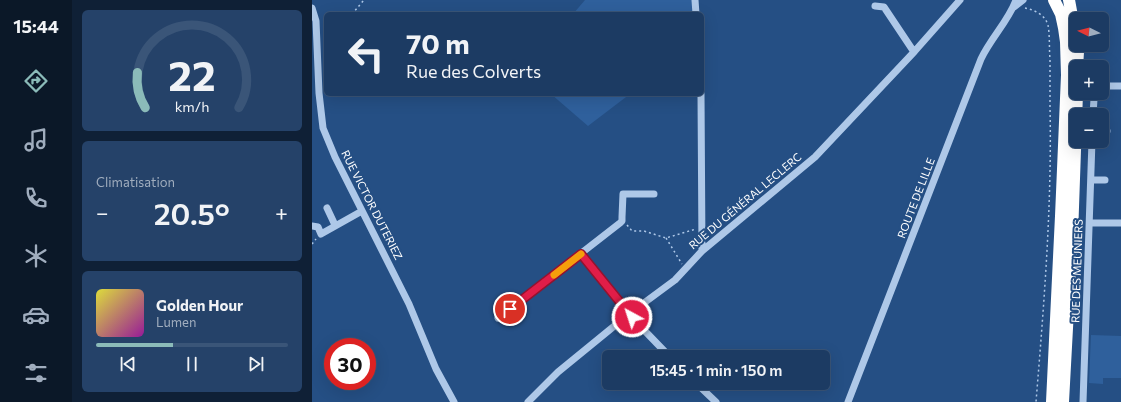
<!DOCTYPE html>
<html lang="fr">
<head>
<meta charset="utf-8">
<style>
	:root { --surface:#1c3b63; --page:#254269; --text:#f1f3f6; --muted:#a0adbe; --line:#3a5578; --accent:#8bbbb9 }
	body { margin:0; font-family:Commissioner,sans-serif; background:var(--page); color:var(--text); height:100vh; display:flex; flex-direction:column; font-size:15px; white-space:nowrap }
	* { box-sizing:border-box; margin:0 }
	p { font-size:13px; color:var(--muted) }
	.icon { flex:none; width:22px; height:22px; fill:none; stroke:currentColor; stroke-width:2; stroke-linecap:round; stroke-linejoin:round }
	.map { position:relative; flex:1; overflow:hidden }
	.details { display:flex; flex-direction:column; gap:10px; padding:10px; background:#0f2036; width:240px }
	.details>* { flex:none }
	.hud { position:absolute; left:12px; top:12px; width:380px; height:84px; border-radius:6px; box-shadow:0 4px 16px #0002,0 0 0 1px var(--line); background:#1c3b63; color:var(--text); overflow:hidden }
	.needle { width:26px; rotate:276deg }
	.fabs { position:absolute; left:757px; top:12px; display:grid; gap:8px }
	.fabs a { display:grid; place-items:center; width:40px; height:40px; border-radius:6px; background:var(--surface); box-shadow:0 4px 16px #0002,0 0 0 1px var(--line); font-size:20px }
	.speed { position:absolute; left:12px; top:338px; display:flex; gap:8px; font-size:20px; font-weight:700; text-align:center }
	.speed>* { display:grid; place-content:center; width:52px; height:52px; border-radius:50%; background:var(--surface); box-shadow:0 4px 16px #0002,0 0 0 1px var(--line); line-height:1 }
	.speed .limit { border:6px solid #d22; background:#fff; color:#111 }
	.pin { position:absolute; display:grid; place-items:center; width:34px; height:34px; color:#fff; margin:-17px; border:2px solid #fff; border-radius:50%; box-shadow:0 1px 4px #0007 }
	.me { position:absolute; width:44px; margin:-22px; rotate:320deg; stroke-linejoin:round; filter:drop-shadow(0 0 3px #0008) }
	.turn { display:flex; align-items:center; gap:14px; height:84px; padding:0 16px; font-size:18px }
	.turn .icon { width:52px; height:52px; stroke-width:2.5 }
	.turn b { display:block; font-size:28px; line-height:34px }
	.big { font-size:30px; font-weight:600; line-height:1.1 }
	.details .tile { flex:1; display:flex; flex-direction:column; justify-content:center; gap:6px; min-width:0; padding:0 14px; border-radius:6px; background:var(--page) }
	.details .dial { align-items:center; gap:0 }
	.dial svg { height:104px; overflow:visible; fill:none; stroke:var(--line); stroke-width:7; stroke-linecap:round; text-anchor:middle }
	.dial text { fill:var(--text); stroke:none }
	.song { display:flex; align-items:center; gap:12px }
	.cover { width:48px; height:48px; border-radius:6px; background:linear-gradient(135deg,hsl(60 70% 55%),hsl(300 70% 35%)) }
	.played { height:4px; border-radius:2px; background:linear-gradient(90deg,var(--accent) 40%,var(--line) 40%) }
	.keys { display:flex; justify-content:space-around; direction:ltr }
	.heat { display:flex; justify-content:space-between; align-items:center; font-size:22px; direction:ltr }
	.trip { position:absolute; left:290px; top:350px; width:228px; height:40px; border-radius:6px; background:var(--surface); box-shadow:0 4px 16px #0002,0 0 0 1px var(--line); font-weight:600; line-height:40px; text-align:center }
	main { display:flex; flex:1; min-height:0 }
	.tabs { display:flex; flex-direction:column; width:72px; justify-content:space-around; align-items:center; background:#0b1828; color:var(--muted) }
	.tabs .icon { width:28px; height:28px }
	.tabs .selected { color:var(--accent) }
	.tabs b { font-size:18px; color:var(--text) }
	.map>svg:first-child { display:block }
</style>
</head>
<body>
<main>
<nav class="tabs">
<b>15:44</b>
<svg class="icon selected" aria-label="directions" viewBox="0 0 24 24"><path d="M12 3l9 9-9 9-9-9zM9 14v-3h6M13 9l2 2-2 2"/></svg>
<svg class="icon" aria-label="music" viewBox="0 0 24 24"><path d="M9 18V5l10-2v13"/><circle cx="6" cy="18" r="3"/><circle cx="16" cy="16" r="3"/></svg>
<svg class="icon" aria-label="phone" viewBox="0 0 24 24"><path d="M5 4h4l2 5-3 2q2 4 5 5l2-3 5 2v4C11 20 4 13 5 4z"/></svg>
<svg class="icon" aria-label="climate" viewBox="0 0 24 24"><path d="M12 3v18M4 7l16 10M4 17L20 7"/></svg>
<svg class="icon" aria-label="car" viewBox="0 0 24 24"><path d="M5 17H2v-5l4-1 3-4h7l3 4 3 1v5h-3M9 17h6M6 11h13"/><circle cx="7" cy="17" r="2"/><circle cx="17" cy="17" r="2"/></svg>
<svg class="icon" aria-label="filters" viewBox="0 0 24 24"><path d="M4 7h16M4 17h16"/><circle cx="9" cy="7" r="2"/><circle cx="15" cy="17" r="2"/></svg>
</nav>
<section class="details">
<div class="tile dial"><svg viewBox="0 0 100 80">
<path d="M14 69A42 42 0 1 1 86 69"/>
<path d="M14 69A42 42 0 0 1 8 42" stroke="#8bbbb9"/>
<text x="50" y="56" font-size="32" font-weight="700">22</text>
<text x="50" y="72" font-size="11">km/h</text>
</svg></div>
<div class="tile"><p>Climatisation</p>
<div class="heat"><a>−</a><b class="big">20.5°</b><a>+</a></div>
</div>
<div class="tile">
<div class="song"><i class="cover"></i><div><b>Golden Hour</b><p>Lumen</p></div></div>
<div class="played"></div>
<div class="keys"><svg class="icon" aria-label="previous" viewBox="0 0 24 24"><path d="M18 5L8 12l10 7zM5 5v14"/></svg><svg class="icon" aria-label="pause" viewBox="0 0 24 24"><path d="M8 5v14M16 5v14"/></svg><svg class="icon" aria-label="next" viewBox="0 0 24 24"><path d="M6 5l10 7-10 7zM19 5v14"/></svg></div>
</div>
</section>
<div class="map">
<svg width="809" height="402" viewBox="0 0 809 402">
	<rect width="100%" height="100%" fill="#254f84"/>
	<path fill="#2f609c" d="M 273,0 L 383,0 L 384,14 L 261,14 Z
		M 239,94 L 318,94 L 276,126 Z
		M 779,335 L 809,336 L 809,378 L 791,378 L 791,384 L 777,383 Z"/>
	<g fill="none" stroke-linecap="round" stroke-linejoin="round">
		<path stroke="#aec8e8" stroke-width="1.5" stroke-dasharray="2 3" stroke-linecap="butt" d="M 713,8 C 723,10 733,15 736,25 C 738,36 737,48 738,59 C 738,75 738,91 738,107 C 740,206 732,304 724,402
			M 40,14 L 52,0
			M 315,225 L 320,231 L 332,231 L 354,238 L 384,229
			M 354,238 L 370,264
			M 0,244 L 4,239"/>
		<path stroke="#aec8e8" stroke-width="7" d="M 383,0 L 384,14
			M 563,6 L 572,7 L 602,52
			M 702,7 L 711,0
			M 0,8 L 4,21 L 7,93 L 11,128 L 23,157 L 97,304 L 124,369 L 142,402
			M 790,86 L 809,86
			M 389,94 L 390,251
			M 781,115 L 782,99 L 784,93
			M 790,131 L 795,131
			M 779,180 L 793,180
			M 15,208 L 23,225
			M 778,223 L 809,223
			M 0,226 L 6,227 L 9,234 L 50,211
			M 269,254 L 313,309 L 331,329 L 358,357
			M 186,318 L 308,223 L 310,221 L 310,217 L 311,194 L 342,194
			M 384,383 L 404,402
			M 216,402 L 246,372 L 317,314 L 363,280 L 390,251 L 503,157 L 602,52 L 648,0
			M 536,402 L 669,59 C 679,38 697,20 704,0
			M 771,402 L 780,141"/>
		<path stroke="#fff" stroke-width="12" d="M 757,0 L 764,38
			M 765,45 L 766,52 L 765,67
			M 740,402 L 749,216 L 755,75 L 754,42 L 752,28 L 749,14 L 742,0
			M 751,402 L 760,236 L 765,93"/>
	</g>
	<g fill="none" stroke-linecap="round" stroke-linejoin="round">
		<g stroke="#92132f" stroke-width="10">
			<path id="route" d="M 198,309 L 269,254 L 320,317"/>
		</g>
		<use href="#route" stroke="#e11d48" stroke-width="7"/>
		<path stroke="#f59e0b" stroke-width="7" d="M 242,275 L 269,254"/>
	</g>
	<g text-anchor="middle" stroke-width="4" stroke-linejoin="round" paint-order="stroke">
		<g font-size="11" fill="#fff" stroke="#254f84">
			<text transform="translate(604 198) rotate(-69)" y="4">ROUTE DE LILLE</text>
			<text transform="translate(433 201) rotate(-40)" y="4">RUE DU GÉNÉRAL LECLERC</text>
			<text transform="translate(60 205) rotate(63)" y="4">RUE VICTOR DUTERIEZ</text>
			<text transform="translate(765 271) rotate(-88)" y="4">RUE DES MEUNIERS</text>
		</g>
	</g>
</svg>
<div class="fabs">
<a><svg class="needle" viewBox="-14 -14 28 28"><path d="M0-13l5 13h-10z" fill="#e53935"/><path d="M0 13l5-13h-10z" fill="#a0adbe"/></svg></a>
<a>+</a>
<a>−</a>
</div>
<div class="speed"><div class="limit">30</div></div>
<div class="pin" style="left:198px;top:309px;background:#d93025"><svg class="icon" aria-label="arrive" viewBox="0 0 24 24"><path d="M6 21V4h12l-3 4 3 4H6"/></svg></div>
<svg class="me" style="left:320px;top:317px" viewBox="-20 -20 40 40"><circle r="17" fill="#e11d48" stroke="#fff" stroke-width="3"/><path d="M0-11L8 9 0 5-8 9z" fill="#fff"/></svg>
<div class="trip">15:45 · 1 min · 150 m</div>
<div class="hud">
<div class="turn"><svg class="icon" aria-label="left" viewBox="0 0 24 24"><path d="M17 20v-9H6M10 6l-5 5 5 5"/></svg><div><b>70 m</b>Rue des Colverts</div></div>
</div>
</div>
</main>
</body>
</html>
